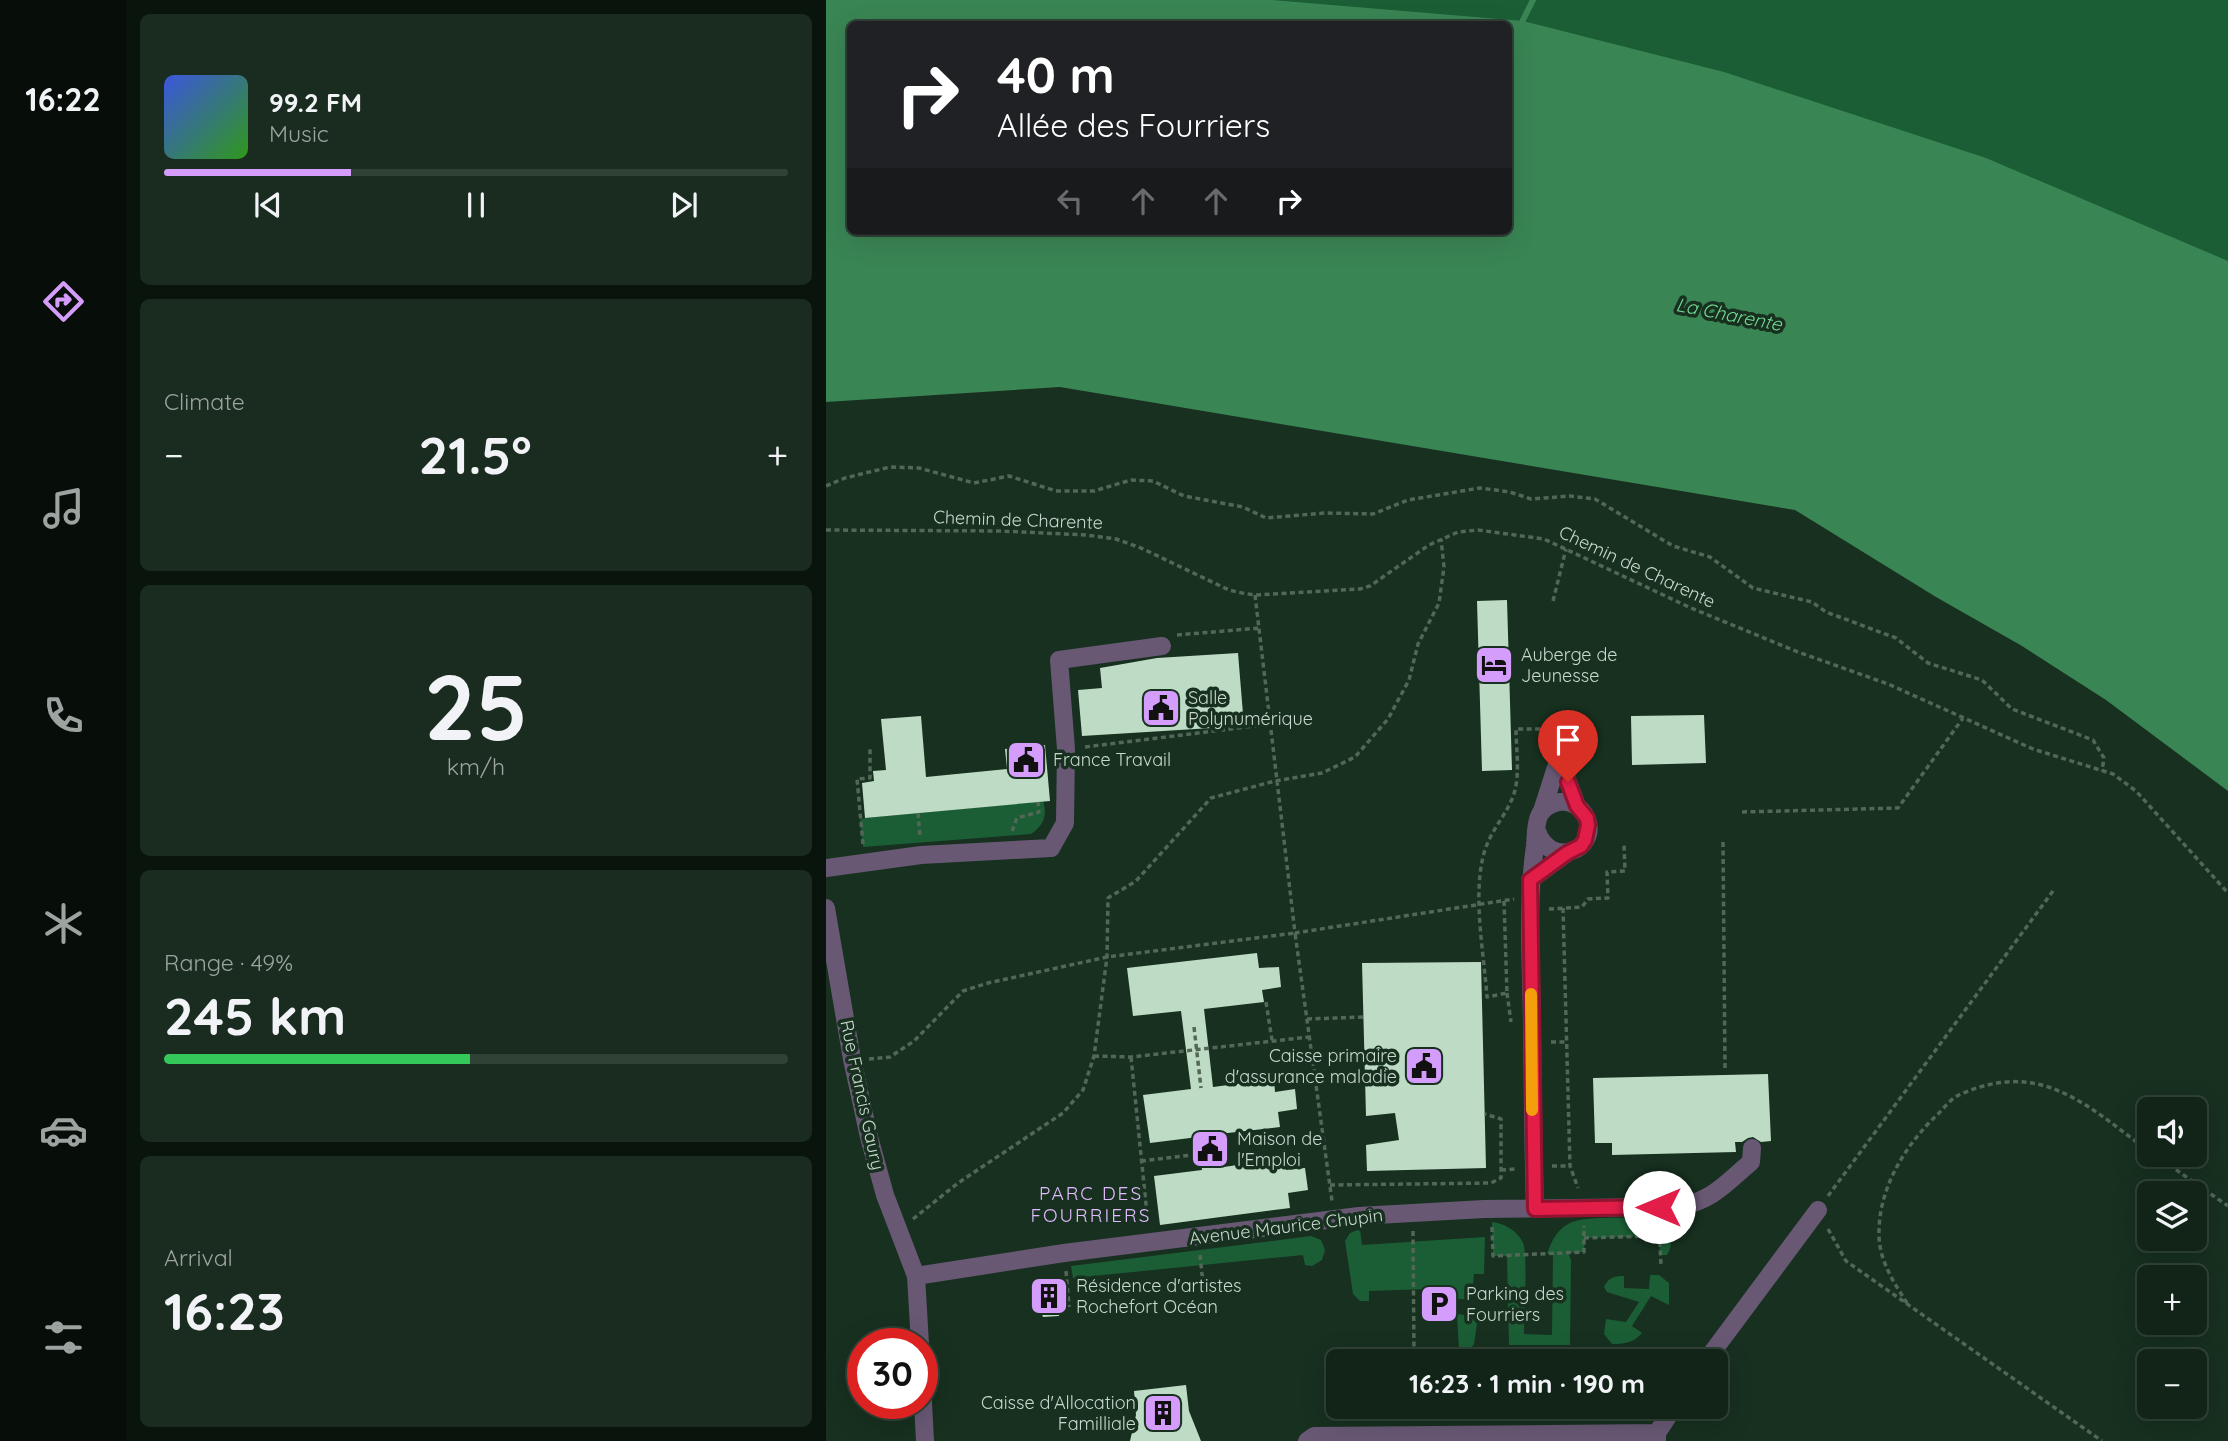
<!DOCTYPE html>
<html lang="en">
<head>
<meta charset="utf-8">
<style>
	:root { --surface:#112417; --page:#1a2c20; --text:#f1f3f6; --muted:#9ca4a1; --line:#304136; --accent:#d49cfb }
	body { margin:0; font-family:Quicksand,sans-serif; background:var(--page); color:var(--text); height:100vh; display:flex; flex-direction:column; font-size:26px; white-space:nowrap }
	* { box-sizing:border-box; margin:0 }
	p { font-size:23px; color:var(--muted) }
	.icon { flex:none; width:38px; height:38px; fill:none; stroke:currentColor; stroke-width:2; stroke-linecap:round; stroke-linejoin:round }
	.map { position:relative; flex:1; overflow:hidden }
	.drawer { display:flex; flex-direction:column; gap:14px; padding:14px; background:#09140d; width:700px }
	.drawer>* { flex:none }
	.top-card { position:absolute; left:21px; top:21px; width:665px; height:214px; border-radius:10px; box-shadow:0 7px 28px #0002,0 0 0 2px var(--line); background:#202124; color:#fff; overflow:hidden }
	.fabs { position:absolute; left:1311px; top:1097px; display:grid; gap:14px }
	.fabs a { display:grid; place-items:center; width:70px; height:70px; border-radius:10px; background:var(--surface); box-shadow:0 7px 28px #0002,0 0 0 2px var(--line); font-size:35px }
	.speed { position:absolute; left:21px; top:1328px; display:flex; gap:14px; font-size:35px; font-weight:700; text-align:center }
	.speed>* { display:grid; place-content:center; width:91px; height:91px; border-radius:50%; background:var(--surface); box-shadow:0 7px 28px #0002,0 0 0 2px var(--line); line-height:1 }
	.speed .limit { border:10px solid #d22; background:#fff; color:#111 }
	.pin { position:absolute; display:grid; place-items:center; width:60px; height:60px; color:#fff; margin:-72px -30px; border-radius:50% 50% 50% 0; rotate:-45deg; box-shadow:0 0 7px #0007 }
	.pin .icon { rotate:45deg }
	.me { position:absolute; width:77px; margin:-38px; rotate:270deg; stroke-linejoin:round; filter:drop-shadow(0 0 5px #0008) }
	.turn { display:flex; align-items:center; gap:24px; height:147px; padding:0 35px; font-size:32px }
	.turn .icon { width:91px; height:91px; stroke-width:2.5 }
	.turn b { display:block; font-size:49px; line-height:60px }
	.lanes { display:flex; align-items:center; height:66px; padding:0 35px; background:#0003; justify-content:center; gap:35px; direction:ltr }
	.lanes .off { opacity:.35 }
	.big { font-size:52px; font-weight:800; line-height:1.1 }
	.drawer .tile { flex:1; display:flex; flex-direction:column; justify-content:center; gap:10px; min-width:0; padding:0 24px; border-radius:10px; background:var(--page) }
	.drawer .dial { align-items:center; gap:0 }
	.dial b { font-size:91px; line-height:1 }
	.song { display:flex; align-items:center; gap:21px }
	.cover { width:84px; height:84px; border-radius:10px; background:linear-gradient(135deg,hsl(230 70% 55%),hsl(110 70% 35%)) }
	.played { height:7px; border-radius:4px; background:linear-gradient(90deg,var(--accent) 30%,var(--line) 30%) }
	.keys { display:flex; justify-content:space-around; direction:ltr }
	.heat { display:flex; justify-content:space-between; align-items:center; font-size:38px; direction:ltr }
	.charge { height:10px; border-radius:5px; background:linear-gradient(90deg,#34c759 49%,var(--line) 0) }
	.trip { position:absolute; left:500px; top:1349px; width:402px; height:70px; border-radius:10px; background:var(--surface); box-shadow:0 7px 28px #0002,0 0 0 2px var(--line); font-weight:800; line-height:70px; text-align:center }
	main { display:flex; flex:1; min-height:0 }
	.tab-bar { display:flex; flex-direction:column; width:126px; justify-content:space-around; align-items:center; background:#070e09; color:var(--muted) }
	.tab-bar .icon { width:49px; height:49px }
	.tab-bar .current { color:var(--accent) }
	.tab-bar b { font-size:32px; color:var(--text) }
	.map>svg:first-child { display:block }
</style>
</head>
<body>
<main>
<nav class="tab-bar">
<b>16:22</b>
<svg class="icon current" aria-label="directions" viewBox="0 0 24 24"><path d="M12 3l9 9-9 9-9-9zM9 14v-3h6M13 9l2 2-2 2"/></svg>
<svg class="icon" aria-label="music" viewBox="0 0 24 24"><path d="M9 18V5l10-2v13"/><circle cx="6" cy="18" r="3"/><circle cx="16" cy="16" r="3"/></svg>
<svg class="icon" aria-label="phone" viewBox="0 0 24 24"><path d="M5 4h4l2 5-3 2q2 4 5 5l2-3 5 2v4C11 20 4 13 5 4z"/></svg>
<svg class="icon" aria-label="climate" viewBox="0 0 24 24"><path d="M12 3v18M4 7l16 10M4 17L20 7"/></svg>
<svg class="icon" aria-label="car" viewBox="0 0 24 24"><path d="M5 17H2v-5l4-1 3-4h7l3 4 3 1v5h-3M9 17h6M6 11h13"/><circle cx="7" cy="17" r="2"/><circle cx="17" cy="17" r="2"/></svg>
<svg class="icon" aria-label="filters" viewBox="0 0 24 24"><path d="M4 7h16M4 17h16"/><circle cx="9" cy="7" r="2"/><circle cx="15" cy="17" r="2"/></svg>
</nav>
<section class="drawer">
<div class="tile">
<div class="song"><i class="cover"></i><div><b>99.2 FM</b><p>Music</p></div></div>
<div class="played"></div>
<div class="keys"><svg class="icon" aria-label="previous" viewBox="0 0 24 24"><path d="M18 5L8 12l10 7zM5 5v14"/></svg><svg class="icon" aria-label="pause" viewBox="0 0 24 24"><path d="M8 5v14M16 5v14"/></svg><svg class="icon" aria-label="next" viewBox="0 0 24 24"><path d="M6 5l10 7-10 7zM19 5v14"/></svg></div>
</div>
<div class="tile"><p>Climate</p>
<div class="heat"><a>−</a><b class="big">21.5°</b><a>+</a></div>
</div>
<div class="tile dial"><b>25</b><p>km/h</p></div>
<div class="tile"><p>Range · 49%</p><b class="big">245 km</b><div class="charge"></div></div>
<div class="tile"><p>Arrival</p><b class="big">16:23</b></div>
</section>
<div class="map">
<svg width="1402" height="1441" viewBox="0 0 1402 1441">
	<rect width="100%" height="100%" fill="#17301f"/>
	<path fill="#1b5e35" d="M 0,0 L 1402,0 L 1402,322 L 682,24 L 199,24 Z
		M 217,801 C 222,816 217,826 205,834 L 37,847 L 34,820 L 39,818 Z
		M 833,1218 C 845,1227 849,1242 841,1255 L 834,1255 L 833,1236 L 759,1238 L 758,1252 L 742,1253 L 745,1260 L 744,1345 L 683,1345 L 681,1256 L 667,1256 L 666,1222 C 678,1223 692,1231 697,1243 C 702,1253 698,1318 698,1334 L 726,1335 L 727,1254 L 721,1254 C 725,1242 731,1229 744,1223 C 760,1215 812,1219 833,1218 Z
		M 534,1229 L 536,1245 L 659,1237 L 658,1274 L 648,1274 L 646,1299 L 631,1299 L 630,1288 L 543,1291 L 543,1301 L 534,1301 L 527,1294 L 519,1241 L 524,1233 Z
		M 485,1236 L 495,1240 L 499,1250 L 496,1260 L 486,1266 L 479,1265 L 477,1255 L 247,1278 L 245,1266 Z
		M 824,1275 L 833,1275 L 843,1283 L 843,1305 L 825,1296 L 806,1326 L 816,1333 C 808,1343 797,1344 786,1344 L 778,1334 L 780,1319 L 800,1322 L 813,1302 L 781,1292 L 778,1287 C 782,1278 788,1276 798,1276 L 798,1288 L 823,1289 Z
		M 631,1314 L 644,1316 L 651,1324 L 648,1344 L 642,1352 L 633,1350 Z"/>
	<path fill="#3a8554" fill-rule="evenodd" d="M 0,0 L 446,0 L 697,21 L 898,72 L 1160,158 L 1402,261 L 1402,791 L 1280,700 L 1196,646 L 1110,597 L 969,510 L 234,387 L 0,402 ZM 24,24 L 682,24 L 682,231 L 24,231 Z"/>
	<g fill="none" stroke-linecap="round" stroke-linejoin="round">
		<path stroke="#3a8554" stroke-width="6" d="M 694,26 L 707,0"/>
	</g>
	<path fill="#bedcc5" d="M 681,600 L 686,770 L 656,771 L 651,601 Z
		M 412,653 L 418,726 L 256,736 L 252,690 L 276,688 L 274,668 L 331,658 Z
		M 878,715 L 880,763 L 806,765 L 805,716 Z
		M 95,716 L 100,777 L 181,769 L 179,749 L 219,745 L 224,801 L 39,818 L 36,783 L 48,781 L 47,771 L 60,770 L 55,719 Z
		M 431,953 L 433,968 L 453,967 L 455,987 L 436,990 L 438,1002 L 378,1009 L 387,1087 L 448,1079 L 449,1092 L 469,1089 L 471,1109 L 452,1112 L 454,1127 L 393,1134 L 398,1167 L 458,1158 L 460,1170 L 479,1168 L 482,1190 L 462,1193 L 464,1208 L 334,1225 L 328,1176 L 376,1170 L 372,1137 L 324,1143 L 317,1095 L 365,1089 L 355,1011 L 307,1016 L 301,968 Z
		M 655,962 L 660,1168 L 541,1171 L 540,1145 L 573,1140 L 569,1113 L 540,1116 L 536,963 Z
		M 942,1074 L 945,1141 L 935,1142 L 927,1137 L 922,1138 L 916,1142 L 909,1142 L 910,1152 L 786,1155 L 786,1143 L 769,1143 L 767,1078 Z
		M 235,1280 L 238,1309 L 234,1310 L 233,1316 L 217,1317 L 215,1312 L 211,1312 L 208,1283 Z
		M 360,1385 L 363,1411 L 375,1441 L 304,1441 L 310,1415 L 308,1391 Z"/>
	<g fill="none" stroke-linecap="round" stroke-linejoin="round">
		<path stroke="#526758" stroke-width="3.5" stroke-dasharray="5 3.5" stroke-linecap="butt" d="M 0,486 L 19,478 L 64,467 L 93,468 L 148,483 L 183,476 L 230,491 L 268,491 L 305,480 L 327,481 L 358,496 L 417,507 L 440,518 L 498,513 L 547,514 L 582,500 L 654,488 L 684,492 L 705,499 L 744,496 L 769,499 L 847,546 L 884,557 L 927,588 L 986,602 L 1000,612 L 1070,638 L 1102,663 L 1156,680 L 1186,709 L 1267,740 L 1278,758 L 1276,771
			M 0,530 L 175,531 L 260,535 L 290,539 L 315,548 L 403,590 L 416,593 L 429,595 L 534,589 L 544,586 L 603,545 L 632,532 L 652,530 L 718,539 L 865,608 L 972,652 L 1062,684 L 1207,749 L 1287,774 L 1310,791 L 1402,893
			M 429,595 L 469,933 L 688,899
			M 727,601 L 740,549
			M 351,635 L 434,628
			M 259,747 L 445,724
			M 916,812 L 1072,808 L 1137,718
			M 92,813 L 94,836
			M 186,831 L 191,818 L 213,812 L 212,802
			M 897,842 L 899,1068
			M 37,844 L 31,779 L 44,778 L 44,749
			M 678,901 L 681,993 L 661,997 C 658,954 647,899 657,857 C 663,832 677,820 686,799 C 695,779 690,750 690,729 L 732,729
			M 737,908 L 744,1166 L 752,1188
			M 723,909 L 756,907 L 762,899 L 782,898 L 781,872 L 799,871 L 798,845
			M 681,993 L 685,1022
			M 440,1002 L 446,1040
			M 481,1019 L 538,1017
			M 368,1027 L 375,1088
			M 725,1042 L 740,1042
			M 268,1056 L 305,1057 L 483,1037
			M 305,1057 L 322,1224
			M 43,1059 L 64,1057 L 88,1041 L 137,991 L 162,983 L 281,957 L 469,933 L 506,1201
			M 1329,1155 L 1402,1206
			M 315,1161 L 374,1154
			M 726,1166 L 744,1166
			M 675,1170 L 690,1169
			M 504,1185 L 665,1183 L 675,1178 L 675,1119 L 659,1114
			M 1002,1196 L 1227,891
			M 87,1219 L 132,1183 L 237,1113 L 257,1090 L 268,1056 L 281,957 L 282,898 L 310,881 L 385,798 L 449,781 L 496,773 L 529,757 L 562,719 L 583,680 L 592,644 L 613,603 L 618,567 L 615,539
			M 833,1225 L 835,1265
			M 666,1227 L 667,1256 L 758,1252 L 758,1226
			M 1002,1229 L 1020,1261 L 1276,1441
			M 587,1231 L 588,1358
			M 758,1238 L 857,1235
			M 374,1255 L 377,1284
			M 240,1271 L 243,1307
			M 1081,1303 C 1068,1283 1053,1260 1053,1235 C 1052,1189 1079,1145 1112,1114 C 1118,1108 1124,1100 1131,1096 C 1151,1086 1176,1080 1198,1082 C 1246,1086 1286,1125 1323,1151"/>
		<path stroke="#685874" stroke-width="18" d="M 733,758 L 751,806
			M 716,811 L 733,758
			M 0,868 L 95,855 L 225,848 L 239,823 L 240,749 L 233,660 L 336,646
			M 704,880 L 741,853
			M 0,908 L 26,1059 L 43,1137 L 59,1195 L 90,1276 L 94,1344
			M 855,1206 C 886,1201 901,1182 925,1162 L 926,1148
			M 709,1208 C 707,1150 707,1091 706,1032 C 706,970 700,908 709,846 C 710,836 709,823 714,814 C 721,803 735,799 747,804 C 753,807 758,812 761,819 C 772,851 724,869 711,831
			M 90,1276 L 238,1253 L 533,1216 L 658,1209 L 833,1207
			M 879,1362 L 992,1210
			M 96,1384 L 99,1441
			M 481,1441 L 488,1436 L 831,1433
			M 831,1441 L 831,1433 L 848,1407"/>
	</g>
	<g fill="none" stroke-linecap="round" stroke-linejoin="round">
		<g stroke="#92132f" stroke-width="18">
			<path id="route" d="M 742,782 L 751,806 L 761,818 L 762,825 L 759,840 L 755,846 L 741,853 L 704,880 L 709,1209 L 833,1207"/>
		</g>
		<use href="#route" stroke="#e11d48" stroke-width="12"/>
		<path stroke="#f59e0b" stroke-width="12" d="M 705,994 L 706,1110"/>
	</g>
	<defs>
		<g id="hotel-square" transform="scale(2.0125)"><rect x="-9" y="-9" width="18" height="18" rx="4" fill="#d49cfb" stroke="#17301f"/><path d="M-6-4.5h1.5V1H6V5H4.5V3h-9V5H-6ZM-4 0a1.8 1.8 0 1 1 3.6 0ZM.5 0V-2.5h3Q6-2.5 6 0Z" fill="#111"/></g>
		<g id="civic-square" transform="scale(2.0125)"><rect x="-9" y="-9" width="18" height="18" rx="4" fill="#d49cfb" stroke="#17301f"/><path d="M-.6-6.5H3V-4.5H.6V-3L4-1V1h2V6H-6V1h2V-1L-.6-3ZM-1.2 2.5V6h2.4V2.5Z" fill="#111"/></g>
		<g id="building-square" transform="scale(2.0125)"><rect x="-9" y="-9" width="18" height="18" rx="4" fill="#d49cfb" stroke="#17301f"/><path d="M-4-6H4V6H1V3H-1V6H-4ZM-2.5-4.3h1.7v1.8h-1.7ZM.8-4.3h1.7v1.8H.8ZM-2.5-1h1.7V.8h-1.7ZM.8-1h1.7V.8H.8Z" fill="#111"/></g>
		<g id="parking-square" transform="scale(2.0125)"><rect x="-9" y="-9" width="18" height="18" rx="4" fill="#d49cfb" stroke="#17301f"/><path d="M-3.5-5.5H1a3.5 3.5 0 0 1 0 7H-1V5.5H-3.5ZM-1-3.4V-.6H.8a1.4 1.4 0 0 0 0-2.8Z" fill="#111"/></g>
	</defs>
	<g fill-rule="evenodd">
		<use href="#hotel-square" x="668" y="665"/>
		<use href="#civic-square" x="335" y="708"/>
		<use href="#civic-square" x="200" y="760"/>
		<use href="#civic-square" x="598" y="1066"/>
		<use href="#civic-square" x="384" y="1149"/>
		<use href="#building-square" x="223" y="1296"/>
		<use href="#parking-square" x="613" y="1304"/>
		<use href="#building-square" x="337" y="1413"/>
	</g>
	<g text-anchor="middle" stroke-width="7" stroke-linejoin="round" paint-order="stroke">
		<g font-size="18" fill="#c9d8cc" stroke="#17301f">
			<text transform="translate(192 520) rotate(2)" y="6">Chemin de Charente</text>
			<text transform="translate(811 567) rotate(25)" y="6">Chemin de Charente</text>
			<text transform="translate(36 1095) rotate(78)" y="6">Rue Francis Gaury</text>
			<text transform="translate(460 1227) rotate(-7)" y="6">Avenue Maurice Chupin</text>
		</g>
		<g font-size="18" fill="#c9d8cc" stroke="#17301f" text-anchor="start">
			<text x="695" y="661">Auberge de<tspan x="695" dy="21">Jeunesse</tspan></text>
			<text x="362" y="704">Salle<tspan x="362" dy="21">Polynumérique</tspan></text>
			<text x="227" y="766">France Travail</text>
			<text x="571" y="1062" text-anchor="end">Caisse primaire<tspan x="571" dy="21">d'assurance maladie</tspan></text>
			<text x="411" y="1145">Maison de<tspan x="411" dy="21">l'Emploi</tspan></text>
			<text x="250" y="1292">Résidence d'artistes<tspan x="250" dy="21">Rochefort Océan</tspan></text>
			<text x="640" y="1300">Parking des<tspan x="640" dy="21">Fourriers</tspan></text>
			<text x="310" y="1409" text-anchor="end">Caisse d'Allocation<tspan x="310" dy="21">Familliale</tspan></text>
		</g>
		<g font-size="19" font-style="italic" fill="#73d893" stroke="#17301f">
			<text transform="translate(903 314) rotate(11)" y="7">La Charente</text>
		</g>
		<g font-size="19" letter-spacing="2" fill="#e1bbfe" stroke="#17301f">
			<text x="265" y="1200">PARC DES<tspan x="265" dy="22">FOURRIERS</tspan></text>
		</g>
	</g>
</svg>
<div class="fabs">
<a><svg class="icon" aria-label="sound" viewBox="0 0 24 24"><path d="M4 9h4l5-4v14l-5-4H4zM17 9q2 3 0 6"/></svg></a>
<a><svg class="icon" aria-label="layers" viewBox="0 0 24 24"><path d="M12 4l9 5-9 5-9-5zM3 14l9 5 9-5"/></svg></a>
<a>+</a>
<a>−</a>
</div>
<div class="speed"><div class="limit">30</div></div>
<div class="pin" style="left:742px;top:782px;background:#d93025"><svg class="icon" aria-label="arrive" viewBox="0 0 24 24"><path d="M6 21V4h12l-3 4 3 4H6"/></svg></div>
<svg class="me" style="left:833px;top:1207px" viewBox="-20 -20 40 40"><circle r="19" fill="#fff"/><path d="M0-13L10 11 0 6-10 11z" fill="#e11d48"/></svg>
<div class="trip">16:23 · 1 min · 190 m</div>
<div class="top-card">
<div class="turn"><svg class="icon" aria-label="right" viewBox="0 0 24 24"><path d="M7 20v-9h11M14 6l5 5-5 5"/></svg><div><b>40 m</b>Allée des Fourriers</div></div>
<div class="lanes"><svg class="icon off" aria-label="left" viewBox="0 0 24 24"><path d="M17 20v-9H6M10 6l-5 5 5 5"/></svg><svg class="icon off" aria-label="ahead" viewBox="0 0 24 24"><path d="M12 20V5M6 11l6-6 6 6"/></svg><svg class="icon off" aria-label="ahead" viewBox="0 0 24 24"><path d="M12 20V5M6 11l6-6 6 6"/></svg><svg class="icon" aria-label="right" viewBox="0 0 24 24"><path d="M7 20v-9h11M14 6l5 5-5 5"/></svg></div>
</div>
</div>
</main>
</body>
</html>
